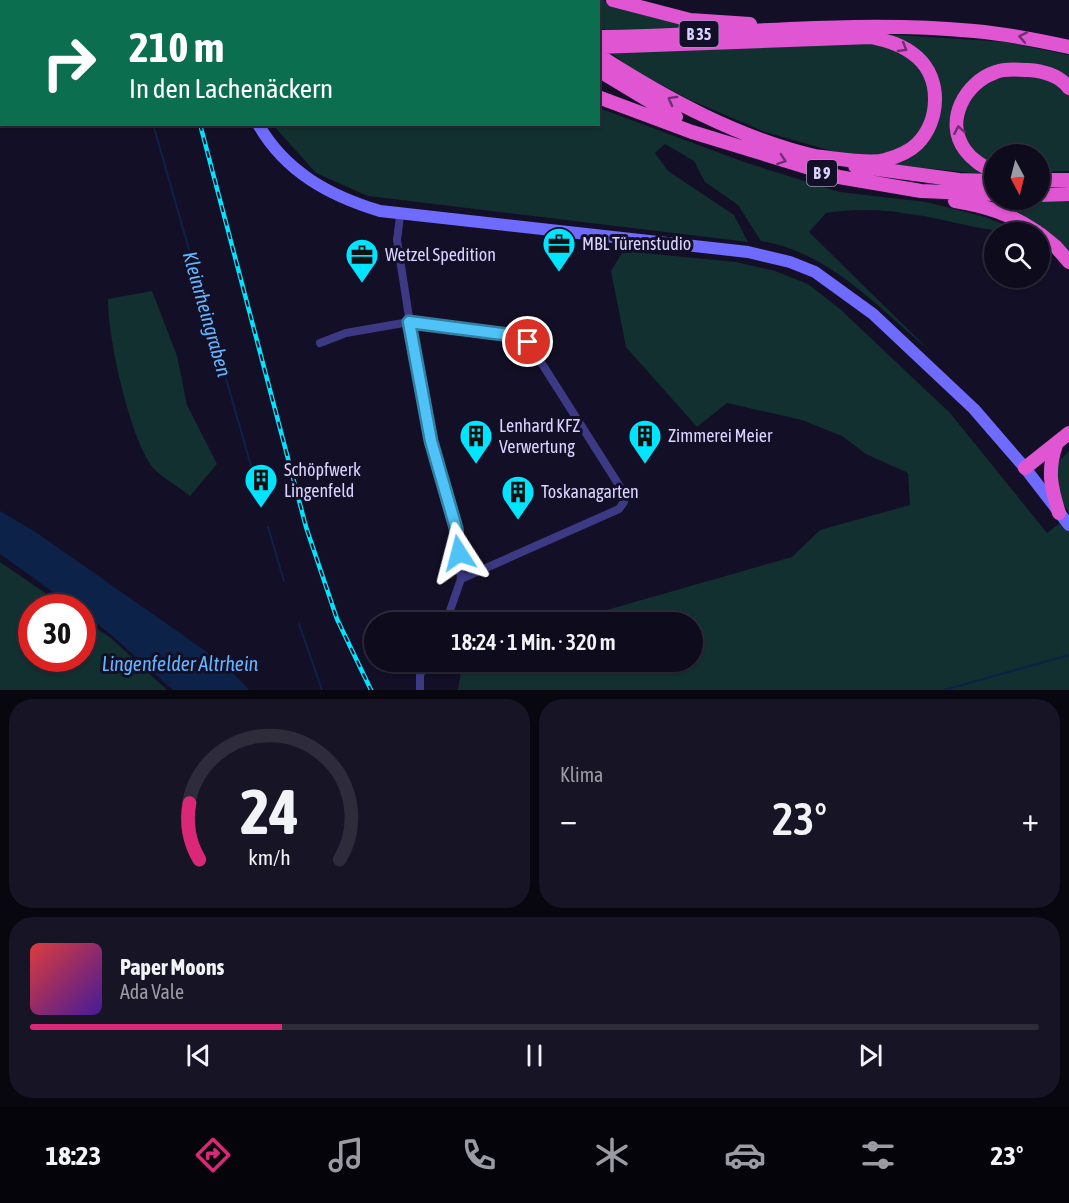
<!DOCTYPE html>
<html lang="de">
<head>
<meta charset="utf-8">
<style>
	:root { --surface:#0e0b1c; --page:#171425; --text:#f1f3f6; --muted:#9b9ba3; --line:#2e2b3b; --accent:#db2777 }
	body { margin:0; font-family:"Asap Condensed",sans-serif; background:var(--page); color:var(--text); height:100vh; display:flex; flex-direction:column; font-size:22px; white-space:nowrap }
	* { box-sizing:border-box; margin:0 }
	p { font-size:20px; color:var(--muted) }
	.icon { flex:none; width:33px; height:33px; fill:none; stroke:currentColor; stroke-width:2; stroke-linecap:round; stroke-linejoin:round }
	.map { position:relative; height:690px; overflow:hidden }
	.sheet { display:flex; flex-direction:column; gap:9px; padding:9px; background:#08060f; flex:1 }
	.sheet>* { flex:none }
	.top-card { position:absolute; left:0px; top:0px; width:600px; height:126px; box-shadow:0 2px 4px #0004,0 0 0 2px var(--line); background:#0b6e4f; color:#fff; overflow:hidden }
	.needle { width:39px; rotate:173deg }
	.buttons { position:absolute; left:984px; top:144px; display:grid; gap:12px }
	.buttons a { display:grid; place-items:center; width:66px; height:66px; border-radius:50%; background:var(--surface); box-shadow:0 2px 4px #0004,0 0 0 2px var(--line); font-size:30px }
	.speed { position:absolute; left:18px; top:594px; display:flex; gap:12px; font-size:30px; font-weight:700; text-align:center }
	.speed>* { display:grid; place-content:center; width:78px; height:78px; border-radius:50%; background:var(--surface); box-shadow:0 2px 4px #0004,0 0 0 2px var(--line); line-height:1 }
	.speed .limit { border:9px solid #d22; background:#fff; color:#111 }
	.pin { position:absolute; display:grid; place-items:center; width:51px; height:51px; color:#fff; margin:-26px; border:3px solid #fff; border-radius:50%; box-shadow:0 2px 6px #0007 }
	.me { position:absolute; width:66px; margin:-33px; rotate:351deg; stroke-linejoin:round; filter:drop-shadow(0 0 4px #0008) }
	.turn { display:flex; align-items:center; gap:21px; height:126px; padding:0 30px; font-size:27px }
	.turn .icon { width:78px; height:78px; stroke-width:2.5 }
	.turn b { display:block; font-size:42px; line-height:51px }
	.big { font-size:45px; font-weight:600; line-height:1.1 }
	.sheet .tile { flex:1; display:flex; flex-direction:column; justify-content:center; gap:9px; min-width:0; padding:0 21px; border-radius:24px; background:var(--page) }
	.sheet .dial { align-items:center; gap:0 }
	.dial svg { height:156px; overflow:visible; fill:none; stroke:var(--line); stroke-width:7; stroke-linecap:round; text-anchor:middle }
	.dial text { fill:var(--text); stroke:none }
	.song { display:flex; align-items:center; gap:18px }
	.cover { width:72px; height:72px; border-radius:9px; background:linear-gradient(135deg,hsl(0 70% 55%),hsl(260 70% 35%)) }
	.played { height:6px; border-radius:3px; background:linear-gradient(90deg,var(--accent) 25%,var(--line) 25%) }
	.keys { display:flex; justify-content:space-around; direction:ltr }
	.heat { display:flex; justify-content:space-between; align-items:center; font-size:33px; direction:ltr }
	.sheet .tiles { flex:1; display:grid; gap:9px; grid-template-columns:1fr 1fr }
	.tile:last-child { grid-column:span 2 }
	.trip { position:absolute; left:364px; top:612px; width:339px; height:60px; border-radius:30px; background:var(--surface); box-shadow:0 2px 4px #0004,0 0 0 2px var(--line); font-weight:600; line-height:60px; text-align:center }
	.tab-bar { display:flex; height:96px; justify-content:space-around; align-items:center; background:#06040b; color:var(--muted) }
	.tab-bar .icon { width:42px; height:42px }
	.tab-bar .current { color:var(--accent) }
	.tab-bar b { font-size:27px; color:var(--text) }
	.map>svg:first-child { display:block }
</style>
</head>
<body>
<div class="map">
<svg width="1069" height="690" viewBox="0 0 1069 690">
	<rect width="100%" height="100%" fill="#130f26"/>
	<path fill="#12302f" d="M 542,0 L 602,0 L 713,28 L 606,32 L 605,29 L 599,29 L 598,2 Z
		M 883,34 L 1006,42 L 1069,55 L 1069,82 L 996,67 L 953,120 L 984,174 L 885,164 L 925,141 L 938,85 Z
		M 866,41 L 911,55 L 929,82 L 931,110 L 917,138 L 891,155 L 846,155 L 765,132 L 690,100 L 632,69 L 611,53 Z
		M 995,75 L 1039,75 L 1069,92 L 1069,171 L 1040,172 L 1040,154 L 994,154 L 994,168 L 989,167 L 963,139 L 965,101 Z
		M 599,108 L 744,162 L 840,192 L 926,202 L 982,216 L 1024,232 C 985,233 949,219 909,214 C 881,209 854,209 826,213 L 809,232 L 930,351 C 880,309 828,251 761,241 L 738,205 L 705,182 L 694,161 L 665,144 L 655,153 L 668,171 L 734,215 L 748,242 L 368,196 L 316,173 L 273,125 L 598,124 Z
		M 1069,200 L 1069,256 L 987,202 L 987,201 Z
		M 623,251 L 736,262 L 775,271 L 808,284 L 840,309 L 950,413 L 1047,533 L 1069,516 L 1069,690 L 458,690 L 462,666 L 470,662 L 693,662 L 693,622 L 565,622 L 792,557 L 820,530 L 910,505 L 908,473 L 866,454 L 842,436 L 802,420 L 727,403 L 697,427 L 626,347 L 611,271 Z
		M 152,291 L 177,356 L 187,405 L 217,464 L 190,496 C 179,487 166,480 156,471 C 131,446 107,335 108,299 Z
		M 1069,451 L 1069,513 L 1060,498 L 1055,465 Z
		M 0,562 L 66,607 L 32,608 L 32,658 L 82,658 L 83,619 L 111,638 L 167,690 L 0,690 Z"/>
	<path fill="#0c2248" d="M 0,511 L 37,533 L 224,664 L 249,690 L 173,690 L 109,633 L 83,613 L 82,608 L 74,607 L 0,554 Z"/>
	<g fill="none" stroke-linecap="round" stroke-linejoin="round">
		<path stroke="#0c2248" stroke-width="2" d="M 114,0 L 114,2
			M 153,124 L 262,504
			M 268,527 L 284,581
			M 299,624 L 322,690
			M 944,690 L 1069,655"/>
		<path stroke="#3d3a85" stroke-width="8" d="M 400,216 L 397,240 L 416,362 L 431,441 L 456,528 L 459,553 L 461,579 L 446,622
			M 320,343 L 346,333 L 409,322 L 525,337 L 624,493 L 624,502 L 619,509 L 461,579
			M 420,690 L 420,675 L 428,662"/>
		<path stroke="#6f6bff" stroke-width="12" d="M 258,124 C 285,172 330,196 380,211 L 748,252 L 790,262 L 815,272 L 873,314 L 974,409 L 1025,468 L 1069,525"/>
		<path stroke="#e055d1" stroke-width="14" d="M 194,0 L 200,2
			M 265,0 L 272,2
			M 513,0 L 514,2
			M 530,0 L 532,2
			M 613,0 L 690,20 L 750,24
			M 598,37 C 724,36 849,19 974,31 C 1006,34 1038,40 1069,47
			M 598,47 L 871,37 C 889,41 903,45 917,57 C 942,79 940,121 917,144 C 909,152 896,157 885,160 C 868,165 831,157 812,156
			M 598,55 C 666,99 740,139 819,157
			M 598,70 L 676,117
			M 598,97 L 692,132 L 839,177 L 921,191 L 994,194
			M 855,166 L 959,180 L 994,181
			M 994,172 C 983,166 973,161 965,150 C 944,121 965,82 996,72 C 1006,68 1017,70 1028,70 C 1043,71 1060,76 1069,88
			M 1040,180 L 1069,180
			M 1040,195 L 1069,194
			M 955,201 C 986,206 1011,214 1037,232
			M 1040,234 L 1056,247 L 1069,262
			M 1056,445 C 1047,471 1051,487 1059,513
			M 1025,468 L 1069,433"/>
		<g stroke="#00e5ff" stroke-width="4.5">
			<path id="rail" d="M 168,0 L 168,2
				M 200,124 L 306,527 L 337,619 L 371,690"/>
		</g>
		<use href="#rail" stroke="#130f26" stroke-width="2" stroke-dasharray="7" stroke-linecap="butt"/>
		<path stroke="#e055d1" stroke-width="14" d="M 215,0 L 221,2"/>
	</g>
	<defs><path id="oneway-chevron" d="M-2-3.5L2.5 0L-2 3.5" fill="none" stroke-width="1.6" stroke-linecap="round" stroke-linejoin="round" transform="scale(1.5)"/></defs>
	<g stroke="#6f2e73">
		<use href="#oneway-chevron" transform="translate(1023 37) rotate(-169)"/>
		<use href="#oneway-chevron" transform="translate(903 48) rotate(31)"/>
		<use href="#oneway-chevron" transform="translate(672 100) rotate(-151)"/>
		<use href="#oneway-chevron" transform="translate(959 130) rotate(-100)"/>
		<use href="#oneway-chevron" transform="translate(782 160) rotate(19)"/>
	</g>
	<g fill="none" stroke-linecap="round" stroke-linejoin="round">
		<g stroke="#337fa1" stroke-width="15">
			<path id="route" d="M 459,553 L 456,528 L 431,441 L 409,322 L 525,337 L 528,342"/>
		</g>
		<use href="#route" stroke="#4fc3f7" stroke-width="10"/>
	</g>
	<defs>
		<g id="office-pin" transform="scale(1.725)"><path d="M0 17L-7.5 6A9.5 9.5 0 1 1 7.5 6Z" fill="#00e5ff" stroke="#130f26"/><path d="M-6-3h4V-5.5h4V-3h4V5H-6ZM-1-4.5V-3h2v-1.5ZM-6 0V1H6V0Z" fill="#111"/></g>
		<g id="building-pin" transform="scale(1.725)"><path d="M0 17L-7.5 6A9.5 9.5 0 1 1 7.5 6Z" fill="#00e5ff" stroke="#130f26"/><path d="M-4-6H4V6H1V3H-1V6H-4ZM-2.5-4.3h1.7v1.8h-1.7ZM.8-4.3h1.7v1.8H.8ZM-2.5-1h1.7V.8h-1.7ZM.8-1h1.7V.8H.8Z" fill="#111"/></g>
	</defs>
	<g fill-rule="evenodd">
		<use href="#office-pin" x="559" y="244"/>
		<use href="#office-pin" x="362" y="255"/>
		<use href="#building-pin" x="476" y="436"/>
		<use href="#building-pin" x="645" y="436"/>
		<use href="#building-pin" x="261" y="480"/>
		<use href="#building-pin" x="518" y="492"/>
	</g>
	<g text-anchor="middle" stroke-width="6" stroke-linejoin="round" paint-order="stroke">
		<g fill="#130f26" stroke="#9e99be" stroke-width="1.5">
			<rect x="679.5" y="21" width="39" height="26" rx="4.5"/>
			<rect x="807" y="160" width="30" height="26" rx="4.5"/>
		</g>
		<g font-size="16" font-weight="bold" fill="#d9d4ff">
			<text x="699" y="40">B 35</text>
			<text x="822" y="179">B 9</text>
		</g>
		<g font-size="18" fill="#d9d4ff" stroke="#130f26" text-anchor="start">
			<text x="582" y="250">MBL Türenstudio</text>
			<text x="385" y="261">Wetzel Spedition</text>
			<text x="499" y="432">Lenhard KFZ<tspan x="499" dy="21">Verwertung</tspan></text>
			<text x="668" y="442">Zimmerei Meier</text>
			<text x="284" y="476">Schöpfwerk<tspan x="284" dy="21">Lingenfeld</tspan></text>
			<text x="541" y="498">Toskanagarten</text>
		</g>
		<g font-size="20" font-style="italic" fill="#62b6ff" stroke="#130f26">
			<text transform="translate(207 314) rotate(74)" y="7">Kleinrheingraben</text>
			<text x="180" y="671">Lingenfelder Altrhein</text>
		</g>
	</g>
</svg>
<div class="buttons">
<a><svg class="needle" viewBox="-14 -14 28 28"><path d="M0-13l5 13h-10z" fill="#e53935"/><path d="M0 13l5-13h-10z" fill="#9b9ba3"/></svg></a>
<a><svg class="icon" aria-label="search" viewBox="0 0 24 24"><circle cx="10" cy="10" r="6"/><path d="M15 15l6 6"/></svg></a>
</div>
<div class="speed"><div class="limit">30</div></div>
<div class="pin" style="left:528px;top:342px;background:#d93025"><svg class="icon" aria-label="arrive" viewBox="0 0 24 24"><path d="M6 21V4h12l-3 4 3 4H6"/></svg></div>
<svg class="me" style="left:459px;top:553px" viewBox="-20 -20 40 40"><path d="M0-17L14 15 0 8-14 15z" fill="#4fc3f7" stroke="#fff" stroke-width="4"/></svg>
<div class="trip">18:24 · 1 Min. · 320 m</div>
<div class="top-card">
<div class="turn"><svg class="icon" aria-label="right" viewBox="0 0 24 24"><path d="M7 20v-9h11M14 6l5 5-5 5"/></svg><div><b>210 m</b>In den Lachenäckern</div></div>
</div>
</div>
<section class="sheet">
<div class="tiles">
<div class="tile dial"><svg viewBox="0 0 100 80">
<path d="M14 69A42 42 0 1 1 86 69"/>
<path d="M14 69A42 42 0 0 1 9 40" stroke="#db2777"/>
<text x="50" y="56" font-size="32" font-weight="700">24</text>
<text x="50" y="72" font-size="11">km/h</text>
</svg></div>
<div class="tile"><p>Klima</p>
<div class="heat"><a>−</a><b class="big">23°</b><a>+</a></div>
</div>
<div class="tile">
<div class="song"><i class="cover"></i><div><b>Paper Moons</b><p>Ada Vale</p></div></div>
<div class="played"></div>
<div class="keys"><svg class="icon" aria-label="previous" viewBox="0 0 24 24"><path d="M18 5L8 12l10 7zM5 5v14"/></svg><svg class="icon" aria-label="pause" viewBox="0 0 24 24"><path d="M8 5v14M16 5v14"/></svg><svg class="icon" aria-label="next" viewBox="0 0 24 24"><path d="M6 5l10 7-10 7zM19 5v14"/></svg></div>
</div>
</div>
</section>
<nav class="tab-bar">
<b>18:23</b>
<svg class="icon current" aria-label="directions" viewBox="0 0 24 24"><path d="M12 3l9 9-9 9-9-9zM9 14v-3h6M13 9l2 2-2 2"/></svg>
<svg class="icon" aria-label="music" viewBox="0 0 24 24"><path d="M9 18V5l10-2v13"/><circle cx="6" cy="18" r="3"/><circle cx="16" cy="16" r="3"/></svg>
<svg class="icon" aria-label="phone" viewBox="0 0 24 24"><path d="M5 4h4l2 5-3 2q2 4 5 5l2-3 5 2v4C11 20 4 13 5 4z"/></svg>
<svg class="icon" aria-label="climate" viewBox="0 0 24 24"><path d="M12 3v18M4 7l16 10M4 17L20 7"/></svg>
<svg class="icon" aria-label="car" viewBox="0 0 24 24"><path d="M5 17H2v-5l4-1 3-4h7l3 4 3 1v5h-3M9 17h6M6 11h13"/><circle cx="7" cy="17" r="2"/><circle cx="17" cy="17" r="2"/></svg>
<svg class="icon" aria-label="filters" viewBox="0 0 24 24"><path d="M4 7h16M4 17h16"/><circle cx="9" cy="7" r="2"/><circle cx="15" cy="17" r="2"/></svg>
<b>23°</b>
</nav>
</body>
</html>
